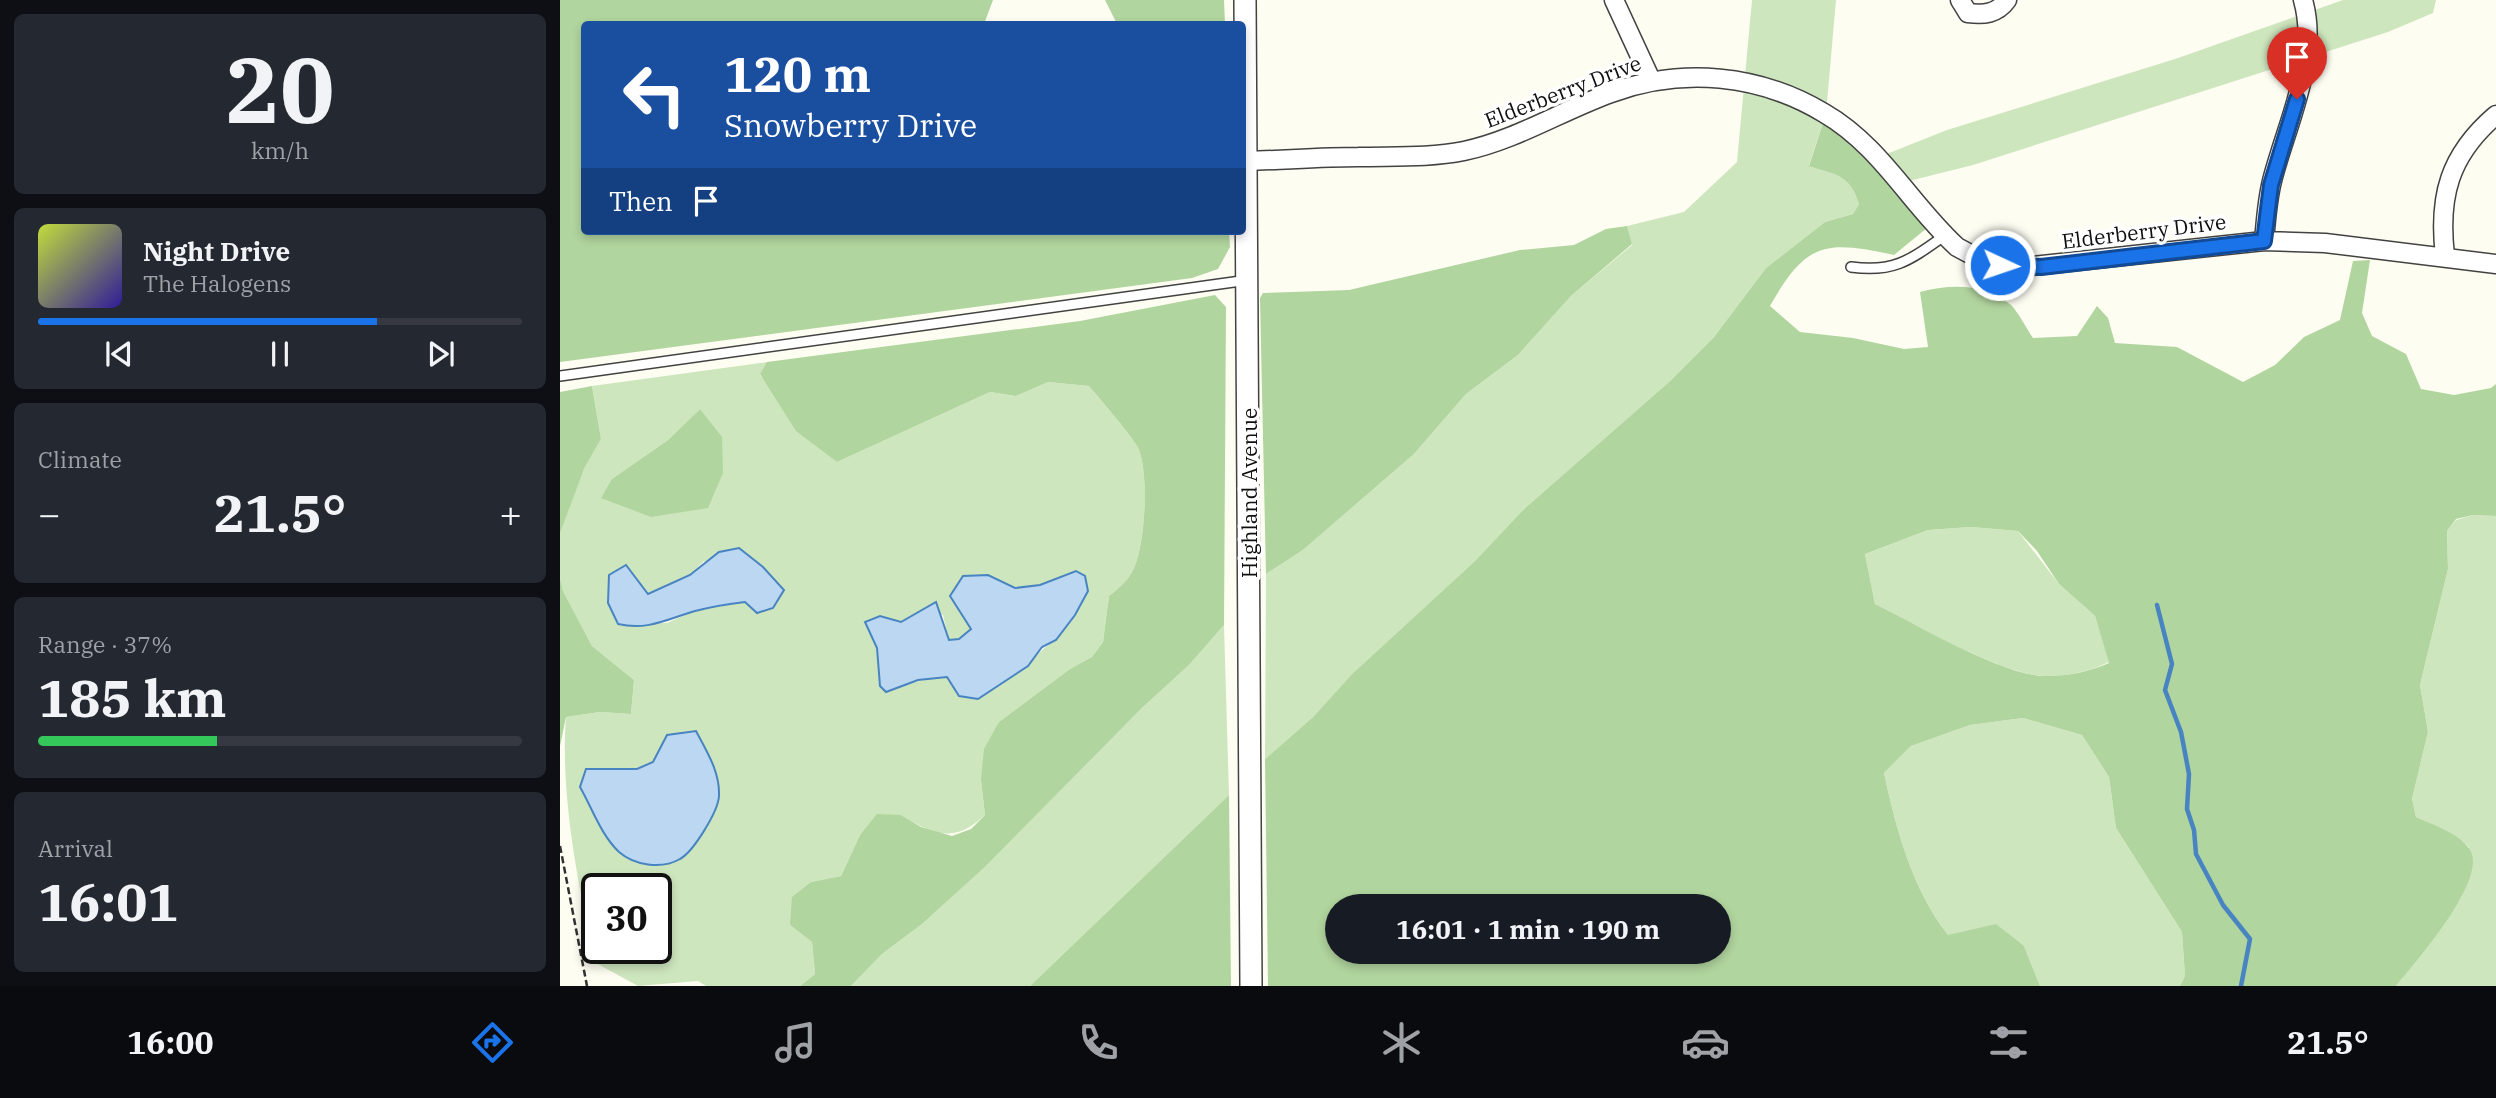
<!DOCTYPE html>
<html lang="en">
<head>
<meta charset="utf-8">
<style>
	:root { --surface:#171b24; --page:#242831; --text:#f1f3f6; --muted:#9ea1a6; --line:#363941; --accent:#1a73e8 }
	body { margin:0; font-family:"IBM Plex Serif",serif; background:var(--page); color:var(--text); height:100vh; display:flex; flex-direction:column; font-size:26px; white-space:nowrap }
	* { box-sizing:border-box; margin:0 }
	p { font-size:23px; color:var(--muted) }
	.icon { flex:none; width:38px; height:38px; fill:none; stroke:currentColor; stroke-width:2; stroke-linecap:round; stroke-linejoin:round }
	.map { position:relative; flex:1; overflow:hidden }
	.sheet { display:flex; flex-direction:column; gap:14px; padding:14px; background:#0d0f14; width:560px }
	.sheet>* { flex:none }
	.hud { position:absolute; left:21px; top:21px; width:665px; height:214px; border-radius:7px; box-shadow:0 4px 10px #0003; background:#1a4fa0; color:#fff; overflow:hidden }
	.speed { position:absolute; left:21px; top:873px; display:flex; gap:14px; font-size:35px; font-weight:700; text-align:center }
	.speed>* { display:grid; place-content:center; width:91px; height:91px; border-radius:50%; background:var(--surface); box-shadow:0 4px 10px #0003; line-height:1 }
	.speed .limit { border:4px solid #111; border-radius:10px; background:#fff; color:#111 }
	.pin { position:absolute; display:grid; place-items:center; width:60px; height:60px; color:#fff; margin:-72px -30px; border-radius:50% 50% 50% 0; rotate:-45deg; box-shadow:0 0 7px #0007 }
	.pin .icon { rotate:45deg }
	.me { position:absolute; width:77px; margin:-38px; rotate:93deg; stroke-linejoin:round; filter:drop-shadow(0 0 5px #0008) }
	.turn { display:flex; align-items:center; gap:24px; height:147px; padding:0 28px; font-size:32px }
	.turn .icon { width:91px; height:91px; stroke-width:2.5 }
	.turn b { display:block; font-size:49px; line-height:60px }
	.then { display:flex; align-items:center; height:66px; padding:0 28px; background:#0003; gap:14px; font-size:26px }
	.big { font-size:52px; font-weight:700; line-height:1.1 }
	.sheet .widget { flex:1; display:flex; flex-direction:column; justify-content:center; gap:10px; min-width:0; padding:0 24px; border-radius:10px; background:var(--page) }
	.sheet .dial { align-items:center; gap:0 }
	.dial b { font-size:91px; line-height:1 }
	.song { display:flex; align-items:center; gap:21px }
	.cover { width:84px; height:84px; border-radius:10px; background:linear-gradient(135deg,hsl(70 70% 55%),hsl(250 70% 35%)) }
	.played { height:7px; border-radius:4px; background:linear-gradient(90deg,var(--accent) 70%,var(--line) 70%) }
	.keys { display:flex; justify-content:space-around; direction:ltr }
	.heat { display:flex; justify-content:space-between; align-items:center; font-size:38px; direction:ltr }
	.charge { height:10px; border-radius:5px; background:linear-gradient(90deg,#34c759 37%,var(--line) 0) }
	.trip { position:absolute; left:765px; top:894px; width:406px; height:70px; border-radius:35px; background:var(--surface); box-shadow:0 4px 10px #0003; font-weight:700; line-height:70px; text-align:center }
	.dock { display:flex; height:112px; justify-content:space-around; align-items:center; background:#090b0e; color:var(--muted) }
	.dock .icon { width:49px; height:49px }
	.dock .selected { color:var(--accent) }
	.dock b { font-size:32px; color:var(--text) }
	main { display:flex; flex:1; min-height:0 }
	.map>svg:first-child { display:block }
</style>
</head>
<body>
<main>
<section class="sheet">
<div class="widget dial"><b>20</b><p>km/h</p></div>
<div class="widget">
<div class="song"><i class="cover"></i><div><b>Night Drive</b><p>The Halogens</p></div></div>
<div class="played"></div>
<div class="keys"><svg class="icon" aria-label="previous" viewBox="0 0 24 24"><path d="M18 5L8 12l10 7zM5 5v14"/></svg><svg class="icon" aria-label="pause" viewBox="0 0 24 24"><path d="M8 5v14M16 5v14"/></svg><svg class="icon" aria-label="next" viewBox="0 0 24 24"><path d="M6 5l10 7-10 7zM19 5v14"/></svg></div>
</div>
<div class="widget"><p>Climate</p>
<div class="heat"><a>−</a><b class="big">21.5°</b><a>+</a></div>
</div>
<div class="widget"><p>Range · 37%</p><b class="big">185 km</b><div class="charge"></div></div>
<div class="widget"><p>Arrival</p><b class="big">16:01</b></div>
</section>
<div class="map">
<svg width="1936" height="986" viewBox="0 0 1936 986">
	<rect width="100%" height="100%" fill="#fefdf2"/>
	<path fill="#cee6be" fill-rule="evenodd" d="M 1192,0 L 1276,0 L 1266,114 L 1249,165 C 1277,175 1289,174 1299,204 L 1293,214 L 1265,222 L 1206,268 L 1154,337 L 1109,382 L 963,510 L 915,561 L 792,674 L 753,717 L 705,759 L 706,574 L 743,550 L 854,454 L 906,394 L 958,355 L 1011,296 L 1072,245 L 1067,226 L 1124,212 L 1177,162 Z
		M 1783,0 L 1876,0 L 1873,13 L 1828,32 L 1413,165 L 1341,183 L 1319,157 L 1387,130 L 1618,58 Z
		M 207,362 L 200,375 L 277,462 L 430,392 L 456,396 L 488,382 L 529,386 C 540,401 574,436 579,450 C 589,476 585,544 574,568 C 569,580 559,588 549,596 L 543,642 L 532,657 L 510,669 L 439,722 L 421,780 L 425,815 C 394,844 374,835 341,815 L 300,835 L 281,876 L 251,882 L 230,925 L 252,942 L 255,974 L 240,986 L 146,986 L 138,981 L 78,986 L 36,963 C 18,887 0,794 6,717 L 40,712 L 71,714 L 74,680 L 32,646 L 3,591 L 0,578 L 0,533 L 5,514 L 24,469 L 41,439 L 32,386 ZM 140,409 L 163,473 L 52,479 L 108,440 ZM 144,561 L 197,613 L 185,602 L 132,612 L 107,623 L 58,624 L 48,603 L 49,575 L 66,565 L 87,594 L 130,575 ZM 428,575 L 455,588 L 480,585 L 496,640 C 476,650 467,673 445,679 C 429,683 406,677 390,677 C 367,677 347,684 326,692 L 320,686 L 317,648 L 305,623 L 320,616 L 341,622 L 360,611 L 383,615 L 389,640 L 399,639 L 411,629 L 390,596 ZM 107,735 L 155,767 L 159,798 L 147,828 L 46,837 L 35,815 L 27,769 L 77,769 L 93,762 ZM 37,889 L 96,889 L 96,948 L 37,948 Z
		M 1913,515 L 1936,516 L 1936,986 L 1836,986 L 1902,896 L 1909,847 L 1898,838 L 1856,817 L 1852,799 L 1868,732 L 1860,685 L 1888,569 L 1887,531 L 1896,520 Z
		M 1411,527 L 1458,531 L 1499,584 L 1535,616 L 1549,662 C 1528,672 1509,676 1486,676 C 1444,676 1355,624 1315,604 L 1305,554 L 1368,530 Z
		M 664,625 L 669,795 L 470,986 L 291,986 L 322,954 L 362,924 L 425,867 L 583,707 L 629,665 Z
		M 1463,718 L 1522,735 L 1549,777 L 1556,828 L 1622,932 L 1625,976 L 1620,986 L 1480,986 L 1464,946 L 1388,935 C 1352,889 1336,829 1324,773 L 1351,746 L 1410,725 Z"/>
	<path fill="#b1d59e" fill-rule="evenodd" d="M 0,0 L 433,0 L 424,24 L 24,24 L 24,231 L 498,231 L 511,234 L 669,231 L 670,247 L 658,269 L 632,278 L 0,362 Z
		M 545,0 L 664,0 L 665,24 L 557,24 Z
		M 1266,114 L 1373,223 L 1334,255 C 1265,240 1246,242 1210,306 L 1240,332 L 1293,338 L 1344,349 L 1368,347 L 1360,292 C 1390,284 1425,283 1451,305 C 1459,313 1466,328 1473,338 L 1517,336 L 1537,306 L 1548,318 L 1555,343 L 1617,347 L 1683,382 L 1715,365 L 1744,337 L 1780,320 L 1793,261 L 1810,260 L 1802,313 L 1812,336 L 1846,354 L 1861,389 L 1894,395 L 1931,388 L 1936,384 L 1936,516 L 1913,515 L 1896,519 L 1887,531 L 1888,569 L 1860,685 L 1868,732 L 1852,799 L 1856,817 C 1873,825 1896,832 1908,847 C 1933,875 1855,962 1836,986 L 1620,986 L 1625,976 L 1622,932 L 1556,828 L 1549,777 L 1522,735 L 1463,718 L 1410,725 L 1351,746 L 1324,773 C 1336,829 1352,889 1388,935 L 1436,924 L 1464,946 L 1480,986 L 708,986 L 705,759 L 753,717 L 792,674 L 915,561 L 963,510 L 1109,382 L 1154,337 L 1206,268 L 1265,222 L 1293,214 L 1299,204 C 1289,174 1277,175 1249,166 ZM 1411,527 L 1458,531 L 1477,551 L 1499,584 L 1535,616 L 1549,663 C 1528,672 1509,676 1485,676 C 1443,676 1356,624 1315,604 L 1305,554 L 1368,530 ZM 777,906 L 1158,906 L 1158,952 L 777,952 Z
		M 1067,226 L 1072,244 L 1011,296 L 958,355 L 906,394 L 854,454 L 743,550 L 706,574 L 700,298 L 703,293 L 789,290 L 960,250 L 1014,245 L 1046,229 Z
		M 655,295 L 666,307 L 664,625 L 629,665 L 583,707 L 425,867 L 362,924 L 322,954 L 291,986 L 240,986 L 255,974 L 252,942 L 230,925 L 232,897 L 251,882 L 281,876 L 300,835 L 317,814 L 341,815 L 361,827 L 392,836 L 411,829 L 425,815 L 421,780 L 424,749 L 439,722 L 510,669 L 532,657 L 543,642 L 549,596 C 559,588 569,580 574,568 C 585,544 589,476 579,450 C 574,437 540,400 529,386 L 488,382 L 456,396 L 430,392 L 277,462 L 236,431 L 200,374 L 207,362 L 520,321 Z
		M 32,386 L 41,439 L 24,469 L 0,533 L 0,392 Z
		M 140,409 L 162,437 L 163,473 L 148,508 L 91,517 L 41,498 L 52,479 L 108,440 Z
		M 0,578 L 3,591 L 32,646 L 74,680 L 71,714 L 40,712 L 6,717 L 0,746 Z
		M 669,795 L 671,986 L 470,986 Z"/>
	<path fill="#bbd7f1" stroke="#4884c1" stroke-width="2" d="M 179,548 L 203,567 L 224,590 L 213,608 L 197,613 L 185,602 C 168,604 151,607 135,611 C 108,619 87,631 58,624 L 48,603 L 49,575 L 66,565 L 88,594 L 130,575 L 159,552 Z
		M 516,571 L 525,576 L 528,591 L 515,615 L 496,640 L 482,647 L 468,666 L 418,699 L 399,696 L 387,677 L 358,680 L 326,692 L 320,686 L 317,648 L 305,622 L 320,616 L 341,622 L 376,602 L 389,640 L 399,639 L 411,629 L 390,596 L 403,576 L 428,575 L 455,588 L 480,585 Z
		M 136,731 C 147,752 160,772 159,796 C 158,812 133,852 120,859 C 101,870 74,865 59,852 C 41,835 32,808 20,787 L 26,769 L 77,769 L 93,762 L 107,735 Z"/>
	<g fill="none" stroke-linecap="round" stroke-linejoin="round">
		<path stroke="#4884c1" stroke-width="4.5" d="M 1597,605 L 1612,664 L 1605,690 L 1621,732 L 1629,774 L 1627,809 L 1634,830 L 1636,854 L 1663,905 L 1690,939 L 1681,986"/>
		<g stroke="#424242" stroke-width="12">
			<path id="service" d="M 1291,267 C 1334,273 1350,260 1384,236
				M 0,376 L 688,280"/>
		</g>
		<g stroke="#424242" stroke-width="21">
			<path id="minor" d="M 1054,0 L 1091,80
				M 1400,0 L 1408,13 C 1424,15 1437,14 1447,0
				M 687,161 C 724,160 761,157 798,157 C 834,156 869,158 904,151 C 956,140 1001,111 1051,93 C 1122,67 1199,74 1264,113 C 1321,146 1350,204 1397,247 L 1425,262 L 1454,268 L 1704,241 L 1765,243 L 1936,264
				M 1704,241 C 1706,221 1707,201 1712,181 C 1726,125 1760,59 1743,0
				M 1885,256 C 1878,197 1889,155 1936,115"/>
		</g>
		<g stroke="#424242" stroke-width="24">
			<path id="tertiary" d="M 685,0 L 691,986"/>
		</g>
		<path stroke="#313131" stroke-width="2.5" stroke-dasharray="7 3.5" stroke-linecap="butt" d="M 0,846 L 27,986"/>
		<use href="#service" stroke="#fff" stroke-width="9"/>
		<use href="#minor" stroke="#fff" stroke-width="18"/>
		<use href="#tertiary" stroke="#fff" stroke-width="21"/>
	</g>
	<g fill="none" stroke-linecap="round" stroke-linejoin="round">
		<g stroke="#114b97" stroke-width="18">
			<path id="route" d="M 1440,265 L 1481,267 L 1704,241 L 1711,185 L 1737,99"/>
		</g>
		<use href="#route" stroke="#1a73e8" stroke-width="12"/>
	</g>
	<g text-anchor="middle" stroke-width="7" stroke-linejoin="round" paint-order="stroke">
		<g font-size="21" fill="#0f0f0f" stroke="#fff">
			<text transform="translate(1003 92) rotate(-21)" y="7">Elderberry Drive</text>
			<text transform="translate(1584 232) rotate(-7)" y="7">Elderberry Drive</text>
			<text transform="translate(690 493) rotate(-90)" y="7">Highland Avenue</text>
		</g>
	</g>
</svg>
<div class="speed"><div class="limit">30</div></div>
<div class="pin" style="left:1737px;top:99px;background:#d93025"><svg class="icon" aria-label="arrive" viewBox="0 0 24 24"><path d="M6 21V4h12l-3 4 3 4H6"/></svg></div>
<svg class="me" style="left:1440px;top:265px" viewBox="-20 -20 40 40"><circle r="17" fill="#1a73e8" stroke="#fff" stroke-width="3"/><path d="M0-11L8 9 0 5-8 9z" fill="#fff"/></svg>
<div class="trip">16:01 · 1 min · 190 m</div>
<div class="hud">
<div class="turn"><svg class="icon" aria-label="left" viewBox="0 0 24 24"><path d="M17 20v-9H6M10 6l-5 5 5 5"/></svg><div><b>120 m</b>Snowberry Drive</div></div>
<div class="then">Then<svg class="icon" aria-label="arrive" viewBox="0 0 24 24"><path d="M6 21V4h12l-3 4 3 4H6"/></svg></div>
</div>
</div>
</main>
<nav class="dock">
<b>16:00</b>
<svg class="icon selected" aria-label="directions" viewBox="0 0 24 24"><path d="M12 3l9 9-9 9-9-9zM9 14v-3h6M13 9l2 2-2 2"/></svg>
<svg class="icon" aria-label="music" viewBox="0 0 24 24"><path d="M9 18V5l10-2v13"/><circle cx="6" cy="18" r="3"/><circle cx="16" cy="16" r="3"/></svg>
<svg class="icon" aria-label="phone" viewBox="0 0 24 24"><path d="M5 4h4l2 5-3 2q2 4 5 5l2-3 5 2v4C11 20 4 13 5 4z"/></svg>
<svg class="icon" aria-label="climate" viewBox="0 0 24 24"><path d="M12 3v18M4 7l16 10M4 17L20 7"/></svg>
<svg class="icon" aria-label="car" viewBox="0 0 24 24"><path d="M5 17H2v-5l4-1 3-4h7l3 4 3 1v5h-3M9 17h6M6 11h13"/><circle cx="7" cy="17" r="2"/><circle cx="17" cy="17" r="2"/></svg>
<svg class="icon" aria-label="filters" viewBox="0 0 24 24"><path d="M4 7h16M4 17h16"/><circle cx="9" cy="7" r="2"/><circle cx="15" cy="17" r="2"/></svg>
<b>21.5°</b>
</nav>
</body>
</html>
